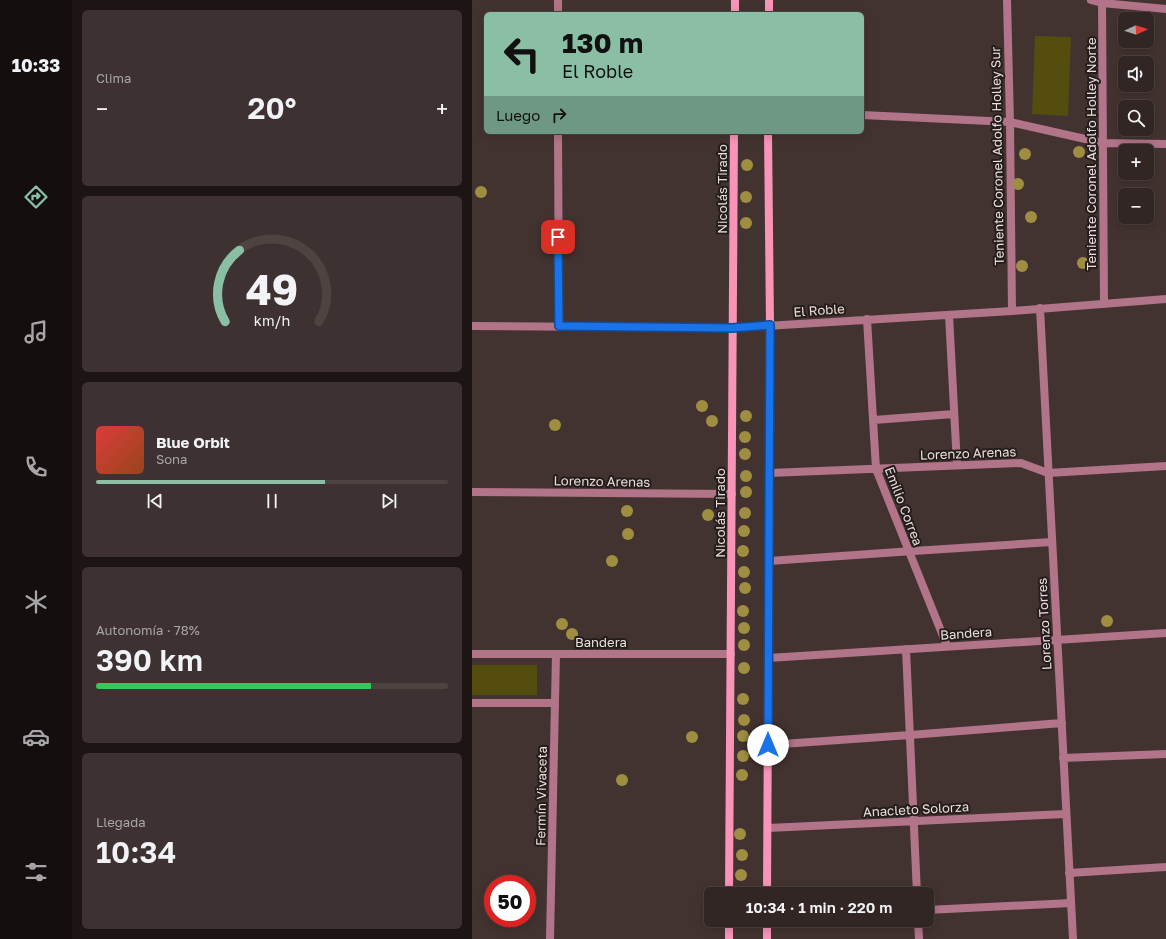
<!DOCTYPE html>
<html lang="es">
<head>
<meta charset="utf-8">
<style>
	:root { --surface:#322624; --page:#3d3231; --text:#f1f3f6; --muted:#a8a5a6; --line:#4d4341; --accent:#8abfa5 }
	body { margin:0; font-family:"Golos Text",sans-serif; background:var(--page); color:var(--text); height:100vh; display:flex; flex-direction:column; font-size:15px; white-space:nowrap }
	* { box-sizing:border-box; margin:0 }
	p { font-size:13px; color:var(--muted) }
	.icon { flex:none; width:22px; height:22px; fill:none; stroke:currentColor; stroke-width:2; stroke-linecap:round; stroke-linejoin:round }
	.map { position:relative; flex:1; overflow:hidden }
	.panel { display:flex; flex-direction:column; gap:10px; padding:10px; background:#1c1514; width:400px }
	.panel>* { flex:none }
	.hud { position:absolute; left:12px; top:12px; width:380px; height:122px; border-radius:6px; box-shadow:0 2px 10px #0003,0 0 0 1px var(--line); background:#8abfa5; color:#111; overflow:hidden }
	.needle { width:26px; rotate:87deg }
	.fabs { position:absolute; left:646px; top:12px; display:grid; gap:8px }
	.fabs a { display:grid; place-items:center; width:36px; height:36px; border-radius:6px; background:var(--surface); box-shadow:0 2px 10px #0003,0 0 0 1px var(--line); font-size:20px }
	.speed { position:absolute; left:12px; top:875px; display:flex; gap:8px; font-size:20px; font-weight:700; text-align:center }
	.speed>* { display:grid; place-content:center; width:52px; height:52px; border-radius:50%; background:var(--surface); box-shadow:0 2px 10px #0003,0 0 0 1px var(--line); line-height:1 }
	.speed .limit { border:6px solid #d22; background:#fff; color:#111 }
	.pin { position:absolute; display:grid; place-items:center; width:34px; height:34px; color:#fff; margin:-17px; border-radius:8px; box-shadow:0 2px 6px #0006 }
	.me { position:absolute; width:44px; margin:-22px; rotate:0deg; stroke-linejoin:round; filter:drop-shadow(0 0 3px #0008) }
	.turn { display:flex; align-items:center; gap:14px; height:84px; padding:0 12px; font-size:18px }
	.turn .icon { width:52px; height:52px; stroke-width:2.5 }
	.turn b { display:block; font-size:28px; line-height:34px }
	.then { display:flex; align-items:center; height:38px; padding:0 12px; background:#0003; gap:8px; font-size:15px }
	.big { font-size:30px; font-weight:600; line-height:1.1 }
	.panel .tile { flex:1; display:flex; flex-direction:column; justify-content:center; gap:6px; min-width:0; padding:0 14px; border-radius:6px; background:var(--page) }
	.panel .dial { align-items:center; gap:0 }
	.dial svg { height:104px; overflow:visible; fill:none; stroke:var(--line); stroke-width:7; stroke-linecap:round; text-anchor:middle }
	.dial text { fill:var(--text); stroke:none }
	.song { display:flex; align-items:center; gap:12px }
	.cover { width:48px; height:48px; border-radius:6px; background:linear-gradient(135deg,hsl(0 70% 55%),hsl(20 70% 35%)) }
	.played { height:4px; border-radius:2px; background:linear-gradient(90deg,var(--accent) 65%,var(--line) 65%) }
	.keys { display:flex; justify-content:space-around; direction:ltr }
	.heat { display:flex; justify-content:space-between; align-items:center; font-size:22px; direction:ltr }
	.charge { height:6px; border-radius:3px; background:linear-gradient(90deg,#34c759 78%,var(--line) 0) }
	.trip { position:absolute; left:232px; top:887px; width:230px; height:40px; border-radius:6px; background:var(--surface); box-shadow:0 2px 10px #0003,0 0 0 1px var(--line); font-weight:600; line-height:40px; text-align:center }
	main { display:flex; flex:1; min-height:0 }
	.tabs { display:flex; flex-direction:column; width:72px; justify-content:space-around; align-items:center; background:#140f0e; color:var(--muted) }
	.tabs .icon { width:28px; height:28px }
	.tabs .current { color:var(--accent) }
	.tabs b { font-size:18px; color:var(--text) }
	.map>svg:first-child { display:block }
</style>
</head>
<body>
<main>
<nav class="tabs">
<b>10:33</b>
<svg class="icon current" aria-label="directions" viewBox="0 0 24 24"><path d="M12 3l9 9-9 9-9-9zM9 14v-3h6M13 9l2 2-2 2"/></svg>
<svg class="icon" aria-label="music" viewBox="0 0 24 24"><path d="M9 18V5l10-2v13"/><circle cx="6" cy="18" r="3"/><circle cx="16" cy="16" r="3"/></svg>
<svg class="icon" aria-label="phone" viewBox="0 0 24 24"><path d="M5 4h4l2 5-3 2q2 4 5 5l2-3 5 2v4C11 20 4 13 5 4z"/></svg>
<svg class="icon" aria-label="climate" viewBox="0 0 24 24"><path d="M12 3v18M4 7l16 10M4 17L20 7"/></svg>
<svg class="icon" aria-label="car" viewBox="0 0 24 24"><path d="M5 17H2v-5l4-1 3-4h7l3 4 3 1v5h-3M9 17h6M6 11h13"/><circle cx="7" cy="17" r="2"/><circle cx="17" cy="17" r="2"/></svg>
<svg class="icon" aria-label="filters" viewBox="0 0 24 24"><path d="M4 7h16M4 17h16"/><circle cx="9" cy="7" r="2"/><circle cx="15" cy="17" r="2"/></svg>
</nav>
<section class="panel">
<div class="tile"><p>Clima</p>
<div class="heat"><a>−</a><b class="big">20°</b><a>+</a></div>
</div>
<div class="tile dial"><svg viewBox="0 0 100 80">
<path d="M14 69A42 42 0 1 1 86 69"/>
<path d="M14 69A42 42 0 0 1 25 14" stroke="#8abfa5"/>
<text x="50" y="56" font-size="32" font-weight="700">49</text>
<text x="50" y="72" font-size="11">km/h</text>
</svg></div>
<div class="tile">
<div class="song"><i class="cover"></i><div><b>Blue Orbit</b><p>Sona</p></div></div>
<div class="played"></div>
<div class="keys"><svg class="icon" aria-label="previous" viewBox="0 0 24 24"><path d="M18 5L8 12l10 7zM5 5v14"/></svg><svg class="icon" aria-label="pause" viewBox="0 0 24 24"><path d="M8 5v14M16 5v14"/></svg><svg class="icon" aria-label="next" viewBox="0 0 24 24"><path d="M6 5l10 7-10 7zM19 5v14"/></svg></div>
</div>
<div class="tile"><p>Autonomía · 78%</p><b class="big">390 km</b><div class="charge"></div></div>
<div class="tile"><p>Llegada</p><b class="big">10:34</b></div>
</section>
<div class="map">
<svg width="694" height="939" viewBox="0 0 694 939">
	<rect width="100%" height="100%" fill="#433330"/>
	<path fill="#554d0e" d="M 563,36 L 599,37 L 596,116 L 560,114 Z
		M 0,665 L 65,665 L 65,695 L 0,695 Z"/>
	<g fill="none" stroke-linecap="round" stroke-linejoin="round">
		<path stroke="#b27489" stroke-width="8" d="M 86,0 L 86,14
			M 535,0 L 538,122 L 540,311
			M 619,0 L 630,3 L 694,9
			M 630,3 L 632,304
			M 390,115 L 538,122 L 631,143 L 694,144
			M 86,132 L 87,326
			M 568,308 L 601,939
			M 477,315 L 485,465
			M 395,319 L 404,469 L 475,646
			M 0,326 L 260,328 L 540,311 L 694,299
			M 402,420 L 482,414
			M 297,473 L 549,463 L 576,473 L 694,466
			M 0,492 L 260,494
			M 297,561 C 391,554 486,548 580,542
			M 434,649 L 445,894
			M 0,654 L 259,654
			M 296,658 L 694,633
			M 0,703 L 83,703
			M 296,745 L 438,735 L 590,723
			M 591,758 L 694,754
			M 296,828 L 594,814
			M 597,873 L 694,867
			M 455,910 L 599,903
			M 446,920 L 447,939
			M 78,939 L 84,654"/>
		<path stroke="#f794b7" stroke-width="8" d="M 263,14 L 263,0
			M 297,14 L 297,0
			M 257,894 L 262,132
			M 295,894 L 298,325 L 296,132
			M 257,939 L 257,920
			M 295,939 L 295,920"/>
	</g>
	<g fill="#9f8e42">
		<circle cx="607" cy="152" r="6"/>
		<circle cx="553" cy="154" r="6"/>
		<circle cx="275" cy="165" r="6"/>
		<circle cx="546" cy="184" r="6"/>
		<circle cx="9" cy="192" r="6"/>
		<circle cx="274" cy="197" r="6"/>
		<circle cx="559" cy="217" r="6"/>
		<circle cx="274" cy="223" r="6"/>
		<circle cx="611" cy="263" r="6"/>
		<circle cx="550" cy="266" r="6"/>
		<circle cx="230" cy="406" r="6"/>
		<circle cx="274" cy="416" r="6"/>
		<circle cx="240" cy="421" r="6"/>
		<circle cx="83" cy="425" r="6"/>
		<circle cx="273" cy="437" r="6"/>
		<circle cx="273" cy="454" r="6"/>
		<circle cx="274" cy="476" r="6"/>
		<circle cx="274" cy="492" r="6"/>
		<circle cx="155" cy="511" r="6"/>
		<circle cx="273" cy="513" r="6"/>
		<circle cx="236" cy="515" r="6"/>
		<circle cx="272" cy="531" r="6"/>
		<circle cx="156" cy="534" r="6"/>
		<circle cx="271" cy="551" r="6"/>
		<circle cx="140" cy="561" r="6"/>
		<circle cx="272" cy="572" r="6"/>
		<circle cx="273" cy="588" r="6"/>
		<circle cx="271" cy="611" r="6"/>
		<circle cx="635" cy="621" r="6"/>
		<circle cx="90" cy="624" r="6"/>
		<circle cx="272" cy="628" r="6"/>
		<circle cx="100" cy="634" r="6"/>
		<circle cx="272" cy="645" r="6"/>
		<circle cx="272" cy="668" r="6"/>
		<circle cx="271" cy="699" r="6"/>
		<circle cx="272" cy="720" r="6"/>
		<circle cx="271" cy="736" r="6"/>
		<circle cx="220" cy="737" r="6"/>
		<circle cx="271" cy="756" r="6"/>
		<circle cx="270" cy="775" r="6"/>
		<circle cx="150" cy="780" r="6"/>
		<circle cx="268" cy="834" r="6"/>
		<circle cx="270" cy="855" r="6"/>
		<circle cx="269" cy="875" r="6"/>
	</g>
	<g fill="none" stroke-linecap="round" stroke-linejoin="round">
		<g stroke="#114b97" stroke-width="10">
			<path id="route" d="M 86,237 L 87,326 L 260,328 L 298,325 L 296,745"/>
		</g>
		<use href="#route" stroke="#1a73e8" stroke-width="7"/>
	</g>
	<g text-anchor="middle" stroke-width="4" stroke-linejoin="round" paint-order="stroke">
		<g font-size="13" fill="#eadfdd" stroke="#241d1b">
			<text transform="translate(619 154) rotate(-90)" y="5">Teniente Coronel Adolfo Holley Norte</text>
			<text transform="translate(525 156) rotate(-91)" y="5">Teniente Coronel Adolfo Holley Sur</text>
			<text transform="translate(250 189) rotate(-90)" y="5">Nicolás Tirado</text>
			<text transform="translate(347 310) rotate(-4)" y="5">El Roble</text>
			<text transform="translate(496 453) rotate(-2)" y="5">Lorenzo Arenas</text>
			<text transform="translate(130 481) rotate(1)" y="5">Lorenzo Arenas</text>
			<text transform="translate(432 506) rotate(69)" y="5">Emilio Correa</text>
			<text transform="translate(248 513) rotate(-90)" y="5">Nicolás Tirado</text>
			<text transform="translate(572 624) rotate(-93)" y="5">Lorenzo Torres</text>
			<text transform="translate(494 633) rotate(-4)" y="5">Bandera</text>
			<text x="129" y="647">Bandera</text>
			<text transform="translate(69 796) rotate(-89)" y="5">Fermín Vivaceta</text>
			<text transform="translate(444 809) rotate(-3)" y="5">Anacleto Solorza</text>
		</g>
	</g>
</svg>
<div class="fabs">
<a><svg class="needle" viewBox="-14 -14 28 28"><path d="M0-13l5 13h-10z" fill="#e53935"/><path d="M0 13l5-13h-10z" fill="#a8a5a6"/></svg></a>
<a><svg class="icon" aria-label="sound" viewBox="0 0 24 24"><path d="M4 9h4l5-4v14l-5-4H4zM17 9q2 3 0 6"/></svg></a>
<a><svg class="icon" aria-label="search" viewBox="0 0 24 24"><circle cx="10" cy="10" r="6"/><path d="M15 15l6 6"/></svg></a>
<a>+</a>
<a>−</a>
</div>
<div class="speed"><div class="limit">50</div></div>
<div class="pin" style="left:86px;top:237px;background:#d93025"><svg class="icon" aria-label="arrive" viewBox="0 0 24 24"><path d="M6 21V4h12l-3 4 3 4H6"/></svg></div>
<svg class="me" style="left:296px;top:745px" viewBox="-20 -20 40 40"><circle r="19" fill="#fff"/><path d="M0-13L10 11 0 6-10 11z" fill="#1a73e8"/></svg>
<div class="trip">10:34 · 1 min · 220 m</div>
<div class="hud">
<div class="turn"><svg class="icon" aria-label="left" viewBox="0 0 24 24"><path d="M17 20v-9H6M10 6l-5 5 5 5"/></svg><div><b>130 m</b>El Roble</div></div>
<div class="then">Luego<svg class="icon" aria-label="right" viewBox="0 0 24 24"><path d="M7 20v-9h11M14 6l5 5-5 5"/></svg></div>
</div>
</div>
</main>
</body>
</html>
